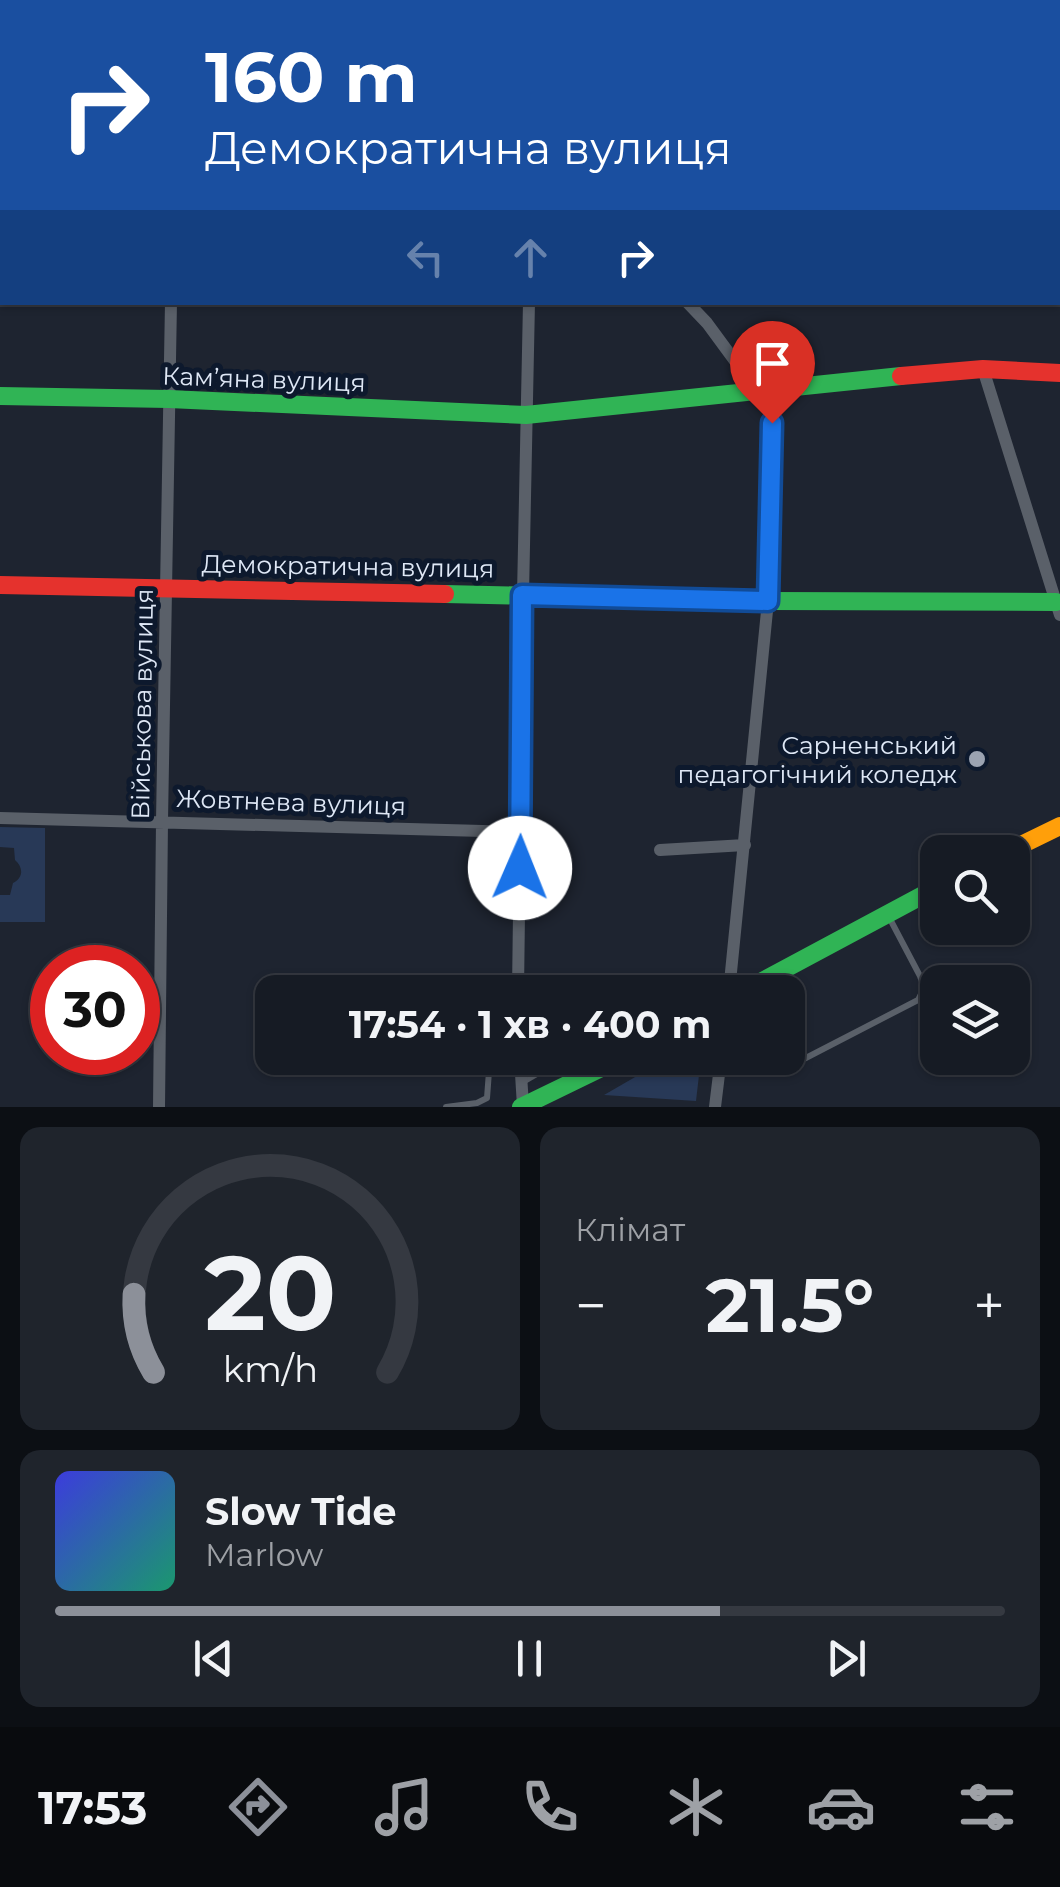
<!DOCTYPE html>
<html lang="uk">
<head>
<meta charset="utf-8">
<style>
	:root { --surface:#161b24; --page:#1f242c; --text:#f1f3f6; --muted:#9ea1a6; --line:#353941; --accent:#8c9099 }
	body { margin:0; font-family:Montserrat,sans-serif; background:var(--page); color:var(--text); height:100vh; display:flex; flex-direction:column; font-size:38px; white-space:nowrap }
	* { box-sizing:border-box; margin:0 }
	p { font-size:32px; color:var(--muted) }
	.icon { flex:none; width:55px; height:55px; fill:none; stroke:currentColor; stroke-width:2; stroke-linecap:round; stroke-linejoin:round }
	.map { position:relative; height:1107px; overflow:hidden }
	.drawer { display:flex; flex-direction:column; gap:20px; padding:20px; background:#0c0f14; flex:1 }
	.drawer>* { flex:none }
	.guide { position:absolute; left:0px; top:0px; width:1060px; height:305px; box-shadow:0 2px 8px #0004,0 0 0 2px var(--line); background:#1a4fa0; color:#fff; overflow:hidden }
	.tools { position:absolute; left:920px; top:835px; display:grid; gap:20px }
	.tools a { display:grid; place-items:center; width:110px; height:110px; border-radius:20px; background:var(--surface); box-shadow:0 2px 8px #0004,0 0 0 2px var(--line); font-size:50px }
	.speed { position:absolute; left:30px; top:945px; display:flex; gap:20px; font-size:50px; font-weight:700; text-align:center }
	.speed>* { display:grid; place-content:center; width:130px; height:130px; border-radius:50%; background:var(--surface); box-shadow:0 2px 8px #0004,0 0 0 2px var(--line); line-height:1 }
	.speed .limit { border:15px solid #d22; background:#fff; color:#111 }
	.pin { position:absolute; display:grid; place-items:center; width:85px; height:85px; color:#fff; margin:-102px -42px; border-radius:50% 50% 50% 0; rotate:-45deg; box-shadow:0 0 10px #0007 }
	.pin .icon { rotate:45deg }
	.me { position:absolute; width:110px; margin:-55px; rotate:1deg; stroke-linejoin:round; filter:drop-shadow(0 0 8px #0008) }
	.turn { display:flex; align-items:center; gap:35px; height:210px; padding:0 40px; font-size:45px }
	.turn .icon { width:130px; height:130px; stroke-width:2.5 }
	.turn b { display:block; font-size:70px; line-height:85px }
	.lanes { display:flex; align-items:center; height:95px; padding:0 40px; background:#0003; justify-content:center; gap:50px; direction:ltr }
	.lanes .off { opacity:.35 }
	.big { font-size:75px; font-weight:700; line-height:1.1 }
	.drawer .tile { flex:1; display:flex; flex-direction:column; justify-content:center; gap:15px; min-width:0; padding:0 35px; border-radius:20px; background:var(--page) }
	.drawer .dial { align-items:center; gap:0 }
	.dial svg { height:260px; overflow:visible; fill:none; stroke:var(--line); stroke-width:7; stroke-linecap:round; text-anchor:middle }
	.dial text { fill:var(--text); stroke:none }
	.song { display:flex; align-items:center; gap:30px }
	.cover { width:120px; height:120px; border-radius:15px; background:linear-gradient(135deg,hsl(240 70% 55%),hsl(160 70% 35%)) }
	.played { height:10px; border-radius:5px; background:linear-gradient(90deg,var(--accent) 70%,var(--line) 70%) }
	.keys { display:flex; justify-content:space-around; direction:ltr }
	.heat { display:flex; justify-content:space-between; align-items:center; font-size:55px; direction:ltr }
	.drawer .tiles { flex:1; display:grid; gap:20px; grid-template-columns:1fr 1fr }
	.tile:last-child { grid-column:span 2 }
	.trip { position:absolute; left:255px; top:975px; width:550px; height:100px; border-radius:20px; background:var(--surface); box-shadow:0 2px 8px #0004,0 0 0 2px var(--line); font-weight:700; line-height:100px; text-align:center }
	.tab-bar { display:flex; height:160px; justify-content:space-around; align-items:center; background:#090b0e; color:var(--muted) }
	.tab-bar .icon { width:70px; height:70px }
	.tab-bar .on { color:var(--accent) }
	.tab-bar b { font-size:45px; color:var(--text) }
	.map>svg:first-child { display:block }
</style>
</head>
<body>
<div class="map">
<svg width="1060" height="1107" viewBox="0 0 1060 1107">
	<rect width="100%" height="100%" fill="#1e2430"/>
	<path fill="#283957" d="M 0,827 L 45,828 L 45,922 L 0,922 L 0,895 L 10,895 L 13,883 C 23,878 24,868 15,860 L 14,848 L 0,847 Z
		M 668,1058 L 701,1058 L 696,1101 L 604,1095 Z"/>
	<g fill="none" stroke-linecap="round" stroke-linejoin="round">
		<path stroke="#5a6069" stroke-width="6" d="M 800,1061 L 918,1000 L 924,988 L 920,976 L 890,919
			M 523,1082 L 549,1067 L 548,1058
			M 446,1107 L 477,1103 L 487,1098 L 490,1058"/>
		<path stroke="#5a6069" stroke-width="12" d="M 0,182 L 2,182
			M 0,267 L 2,262
			M 687,302 L 707,323 L 757,391
			M 983,369 L 1060,615
			M 0,818 L 521,832
			M 660,850 L 745,845
			M 518,992 L 523,595 L 529,302
			M 729,992 L 768,601 L 773,388
			M 520,1058 L 523,1106
			M 159,1107 L 162,821 L 171,302
			M 715,1107 L 721,1058"/>
		<path stroke="#30b455" stroke-width="18" d="M 0,396 L 169,399 L 526,415 L 901,376
			M 445,594 L 768,601 L 1056,602
			M 742,992 L 938,887
			M 521,1107 L 622,1058"/>
		<path stroke="#ff9f0a" stroke-width="18" d="M 1007,852 L 1060,826"/>
		<path stroke="#e5322d" stroke-width="18" d="M 901,376 L 983,369 L 1060,373
			M 0,585 L 445,594"/>
		<g stroke="#5b606b" stroke-width="8">
			<path id="rail" d="M 551,0 L 611,2
				M 856,0 L 912,2
				M 1058,21 L 1060,21
				M 0,33 L 2,33
				M 1058,96 L 1060,96"/>
		</g>
		<use href="#rail" stroke="#0d192d" stroke-width="4" stroke-dasharray="11" stroke-linecap="butt"/>
	</g>
	<g fill="none" stroke-linecap="round" stroke-linejoin="round">
		<g stroke="#114b97" stroke-width="25">
			<path id="route" d="M 520,868 L 522,595 L 768,601 L 772,423"/>
		</g>
		<use href="#route" stroke="#1a73e8" stroke-width="18"/>
	</g>
	<circle fill="#9ba3b1" stroke="#0d192d" stroke-width="4" cx="977" cy="759" r="10"/>
	<g text-anchor="middle" stroke-width="10" stroke-linejoin="round" paint-order="stroke">
		<g font-size="25" fill="#dfe8f6" stroke="#0d192d">
			<text transform="translate(264 379) rotate(2)" y="9">Камʼяна вулиця</text>
			<text transform="translate(348 566) rotate(1)" y="9">Демократична вулиця</text>
			<text transform="translate(142 704) rotate(-89)" y="9">Військова вулиця</text>
			<text transform="translate(291 802) rotate(2)" y="9">Жовтнева вулиця</text>
		</g>
		<g font-size="25" fill="#dfe8f6" stroke="#0d192d" text-anchor="end">
			<text x="957" y="754">Сарненський<tspan x="957" dy="29">педагогічний коледж</tspan></text>
		</g>
	</g>
</svg>
<div class="tools">
<a><svg class="icon" aria-label="search" viewBox="0 0 24 24"><circle cx="10" cy="10" r="6"/><path d="M15 15l6 6"/></svg></a>
<a><svg class="icon" aria-label="layers" viewBox="0 0 24 24"><path d="M12 4l9 5-9 5-9-5zM3 14l9 5 9-5"/></svg></a>
</div>
<div class="speed"><div class="limit">30</div></div>
<div class="pin" style="left:772px;top:423px;background:#d93025"><svg class="icon" aria-label="arrive" viewBox="0 0 24 24"><path d="M6 21V4h12l-3 4 3 4H6"/></svg></div>
<svg class="me" style="left:520px;top:868px" viewBox="-20 -20 40 40"><circle r="19" fill="#fff"/><path d="M0-13L10 11 0 6-10 11z" fill="#1a73e8"/></svg>
<div class="trip">17:54 · 1 хв · 400 m</div>
<div class="guide">
<div class="turn"><svg class="icon" aria-label="right" viewBox="0 0 24 24"><path d="M7 20v-9h11M14 6l5 5-5 5"/></svg><div><b>160 m</b>Демократична вулиця</div></div>
<div class="lanes"><svg class="icon off" aria-label="left" viewBox="0 0 24 24"><path d="M17 20v-9H6M10 6l-5 5 5 5"/></svg><svg class="icon off" aria-label="ahead" viewBox="0 0 24 24"><path d="M12 20V5M6 11l6-6 6 6"/></svg><svg class="icon" aria-label="right" viewBox="0 0 24 24"><path d="M7 20v-9h11M14 6l5 5-5 5"/></svg></div>
</div>
</div>
<section class="drawer">
<div class="tiles">
<div class="tile dial"><svg viewBox="0 0 100 80">
<path d="M14 69A42 42 0 1 1 86 69"/>
<path d="M14 69A42 42 0 0 1 8 45" stroke="#8c9099"/>
<text x="50" y="56" font-size="32" font-weight="700">20</text>
<text x="50" y="72" font-size="11">km/h</text>
</svg></div>
<div class="tile"><p>Клімат</p>
<div class="heat"><a>−</a><b class="big">21.5°</b><a>+</a></div>
</div>
<div class="tile">
<div class="song"><i class="cover"></i><div><b>Slow Tide</b><p>Marlow</p></div></div>
<div class="played"></div>
<div class="keys"><svg class="icon" aria-label="previous" viewBox="0 0 24 24"><path d="M18 5L8 12l10 7zM5 5v14"/></svg><svg class="icon" aria-label="pause" viewBox="0 0 24 24"><path d="M8 5v14M16 5v14"/></svg><svg class="icon" aria-label="next" viewBox="0 0 24 24"><path d="M6 5l10 7-10 7zM19 5v14"/></svg></div>
</div>
</div>
</section>
<nav class="tab-bar">
<b>17:53</b>
<svg class="icon on" aria-label="directions" viewBox="0 0 24 24"><path d="M12 3l9 9-9 9-9-9zM9 14v-3h6M13 9l2 2-2 2"/></svg>
<svg class="icon" aria-label="music" viewBox="0 0 24 24"><path d="M9 18V5l10-2v13"/><circle cx="6" cy="18" r="3"/><circle cx="16" cy="16" r="3"/></svg>
<svg class="icon" aria-label="phone" viewBox="0 0 24 24"><path d="M5 4h4l2 5-3 2q2 4 5 5l2-3 5 2v4C11 20 4 13 5 4z"/></svg>
<svg class="icon" aria-label="climate" viewBox="0 0 24 24"><path d="M12 3v18M4 7l16 10M4 17L20 7"/></svg>
<svg class="icon" aria-label="car" viewBox="0 0 24 24"><path d="M5 17H2v-5l4-1 3-4h7l3 4 3 1v5h-3M9 17h6M6 11h13"/><circle cx="7" cy="17" r="2"/><circle cx="17" cy="17" r="2"/></svg>
<svg class="icon" aria-label="filters" viewBox="0 0 24 24"><path d="M4 7h16M4 17h16"/><circle cx="9" cy="7" r="2"/><circle cx="15" cy="17" r="2"/></svg>
</nav>
</body>
</html>
